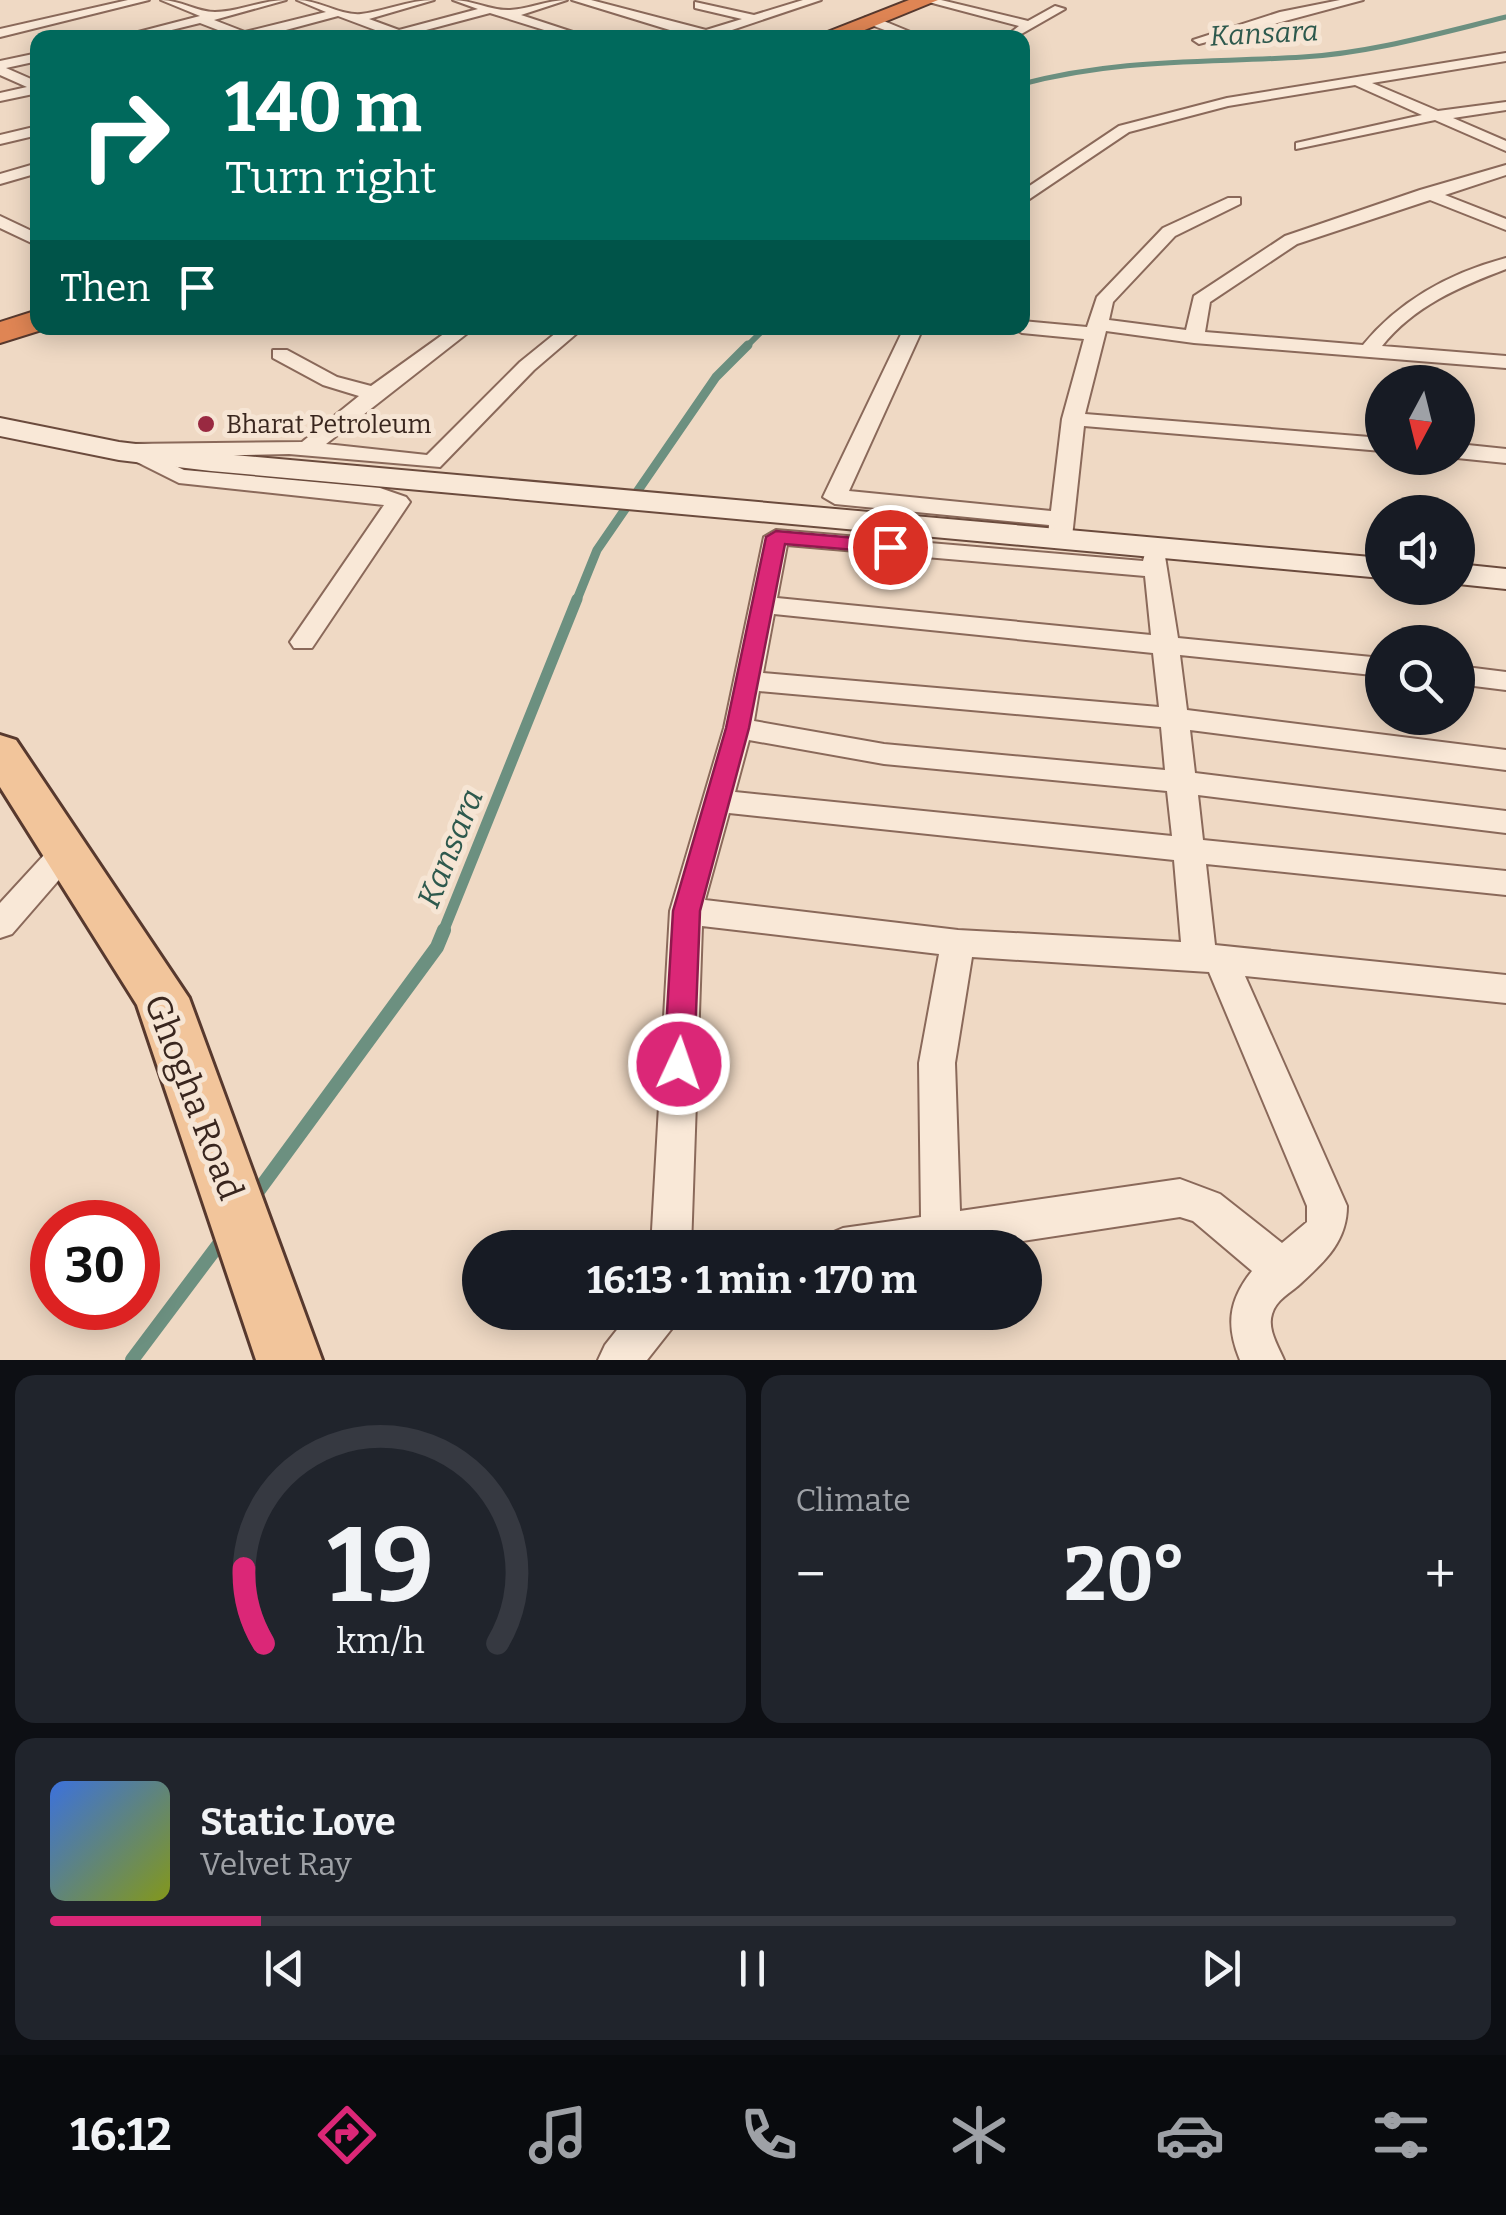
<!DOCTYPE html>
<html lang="en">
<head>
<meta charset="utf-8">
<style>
	:root { --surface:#171b24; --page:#20242c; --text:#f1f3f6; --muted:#9ea1a6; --line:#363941; --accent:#db2777 }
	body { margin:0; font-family:Bitter,serif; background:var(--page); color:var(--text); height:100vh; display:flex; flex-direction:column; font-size:38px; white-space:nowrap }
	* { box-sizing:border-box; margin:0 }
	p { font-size:32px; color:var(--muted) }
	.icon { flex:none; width:55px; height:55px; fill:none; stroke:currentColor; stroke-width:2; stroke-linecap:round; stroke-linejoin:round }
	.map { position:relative; height:1360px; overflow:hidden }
	.details { display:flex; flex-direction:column; gap:15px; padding:15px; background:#0d0f14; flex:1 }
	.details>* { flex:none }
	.guide { position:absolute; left:30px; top:30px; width:1000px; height:305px; border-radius:20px; box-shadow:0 5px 25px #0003; background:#00695c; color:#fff; overflow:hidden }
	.needle { width:65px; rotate:187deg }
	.tools { position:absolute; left:1365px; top:365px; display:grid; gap:20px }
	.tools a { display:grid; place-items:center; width:110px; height:110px; border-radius:50%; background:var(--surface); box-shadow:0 5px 25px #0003; font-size:50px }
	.speed { position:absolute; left:30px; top:1200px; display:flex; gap:20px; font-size:50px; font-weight:700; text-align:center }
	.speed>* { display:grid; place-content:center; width:130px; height:130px; border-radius:50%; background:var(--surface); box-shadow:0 5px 25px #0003; line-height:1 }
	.speed .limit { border:15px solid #d22; background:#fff; color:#111 }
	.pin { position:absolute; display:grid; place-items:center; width:85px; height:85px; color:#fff; margin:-42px; border:5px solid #fff; border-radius:50%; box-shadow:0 2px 10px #0007 }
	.me { position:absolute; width:110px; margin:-55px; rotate:3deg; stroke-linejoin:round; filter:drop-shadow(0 0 8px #0008) }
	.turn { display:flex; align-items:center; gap:35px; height:210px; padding:0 30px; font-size:45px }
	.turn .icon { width:130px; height:130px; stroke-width:2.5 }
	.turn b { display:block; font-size:70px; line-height:85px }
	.then { display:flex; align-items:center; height:95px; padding:0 30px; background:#0003; gap:20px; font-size:38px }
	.big { font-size:75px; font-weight:700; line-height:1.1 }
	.details .tile { flex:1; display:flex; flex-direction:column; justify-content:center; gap:15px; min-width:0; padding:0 35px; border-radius:20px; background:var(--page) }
	.details .dial { align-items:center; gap:0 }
	.dial svg { height:260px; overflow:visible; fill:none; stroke:var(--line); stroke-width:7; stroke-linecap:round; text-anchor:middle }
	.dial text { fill:var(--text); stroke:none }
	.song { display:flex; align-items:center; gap:30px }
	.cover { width:120px; height:120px; border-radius:15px; background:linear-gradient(135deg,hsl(220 70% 55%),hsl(70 70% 35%)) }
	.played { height:10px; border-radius:5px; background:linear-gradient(90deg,var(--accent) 15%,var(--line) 15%) }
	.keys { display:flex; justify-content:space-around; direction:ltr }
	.heat { display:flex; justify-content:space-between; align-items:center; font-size:55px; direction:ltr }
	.details .tiles { flex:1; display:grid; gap:15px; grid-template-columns:1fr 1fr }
	.tile:last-child { grid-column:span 2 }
	.trip { position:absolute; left:462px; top:1230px; width:580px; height:100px; border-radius:50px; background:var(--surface); box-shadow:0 5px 25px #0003; font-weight:700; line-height:100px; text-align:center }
	.tab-bar { display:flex; height:160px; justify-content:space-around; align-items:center; background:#090b0e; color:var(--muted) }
	.tab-bar .icon { width:70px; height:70px }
	.tab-bar .selected { color:var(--accent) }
	.tab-bar b { font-size:45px; color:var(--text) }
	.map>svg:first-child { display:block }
</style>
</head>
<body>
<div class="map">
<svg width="1506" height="1360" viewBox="0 0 1506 1360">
	<rect width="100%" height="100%" fill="#efd9c4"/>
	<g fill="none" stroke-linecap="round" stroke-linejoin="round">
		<path stroke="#6c9080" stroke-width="5" d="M 1022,84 C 1120,58 1204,63 1303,57 C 1371,53 1440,33 1506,17"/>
		<path stroke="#6c9080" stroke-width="6" d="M 745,348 L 765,328"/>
		<path stroke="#6c9080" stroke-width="9" d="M 576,602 L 597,550 L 716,377 L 748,345"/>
		<path stroke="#6c9080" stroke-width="11" d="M 443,932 L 577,599"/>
		<path stroke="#6c9080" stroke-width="14" d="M 253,1198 L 437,947 L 444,930
			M 132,1360 L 225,1236"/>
		<g stroke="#8a695a" stroke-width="4">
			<path id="street" d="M 128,0 L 149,0 L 0,37 L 0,29 Z
				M 161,0 C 180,0 197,12 215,12 C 239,12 262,0 286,0 L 214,20 L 245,32 L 326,12 L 297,0 C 319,0 341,16 361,14 C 386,11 408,0 434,0 L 369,19 L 399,30 L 478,9 L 453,0 C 472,0 492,11 510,10 C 529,9 547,0 567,0 L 521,15 L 591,38 L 570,38 L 490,13 L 411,34 L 415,38 L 386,38 L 386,34 L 338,16 L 256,38 L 228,38 L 231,35 L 200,23 L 139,38 L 115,38 L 200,16 Z
				M 572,0 L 591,0 L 706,30 L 742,19 L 695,8 L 695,2 L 754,15 L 803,0 L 821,0 L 720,34 L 726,38 L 696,38 Z
				M 921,0 L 941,0 L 1028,21 L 1055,6 L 1065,9 L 1016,37 L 1010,33 L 1019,26 Z
				M 1340,0 L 1363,0 L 1199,44 L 1193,40 L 1280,12 Z
				M 866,17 L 874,17 L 925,38 L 906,38 L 866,23 Z
				M 38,53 L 38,61 L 6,68 L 38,82 L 38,93 L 0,101 L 0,93 L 27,87 L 0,75 L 0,61 Z
				M 1506,53 L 1506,61 L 1372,83 L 1438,111 L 1506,102 L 1506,110 L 1453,118 L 1506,141 L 1506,151 L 1435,120 L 1296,149 L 1296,143 L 1422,115 L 1355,85 L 1228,106 L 1129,132 L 1022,204 L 1022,191 L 1119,126 L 1227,98 Z
				M 38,126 L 38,135 L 0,144 L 0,135 Z
				M 38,163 L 38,173 L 0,184 L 0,174 Z
				M 1506,165 L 1506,175 L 1445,195 L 1506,219 L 1506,230 L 1430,200 L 1297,244 L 1210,302 L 1205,332 L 1363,345 C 1400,300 1450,273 1506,258 L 1506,269 C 1459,287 1414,306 1382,346 L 1506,356 L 1506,368 L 1194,343 L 1106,331 L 1085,414 L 1382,438 L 1382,451 L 1084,426 L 1072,537 L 1060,544 L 1048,537 L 1049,525 L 835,504 L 823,497 L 904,328 L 923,328 L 849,491 L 1051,511 L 1062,419 L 1084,339 L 1022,333 L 1013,328 L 1022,328 L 1022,321 L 1087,327 L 1097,297 L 1163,228 L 1228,198 L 1240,198 L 1240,204 L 1175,236 L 1113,302 L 1109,320 L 1186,330 L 1194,296 L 1285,236 L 1420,190 Z
				M 0,216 L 38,234 L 38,246 L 0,228 Z
				M 452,328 L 474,328 L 326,444 L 427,455 L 520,362 L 562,328 L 583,328 L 534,370 L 440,467 L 289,454 L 157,457 L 184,470 L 380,488 L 406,497 L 410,502 L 312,648 L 294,648 L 290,642 L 384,505 L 179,483 L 119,453 L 131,444 L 302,442 L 359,396 L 323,385 L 273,358 L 273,350 L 287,350 L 337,377 L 371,386 Z
				M 1458,444 L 1506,449 L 1506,463 L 1457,458 Z
				M 776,530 L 1143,561 L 1146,550 L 1164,550 L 1178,638 L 1382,658 L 1382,676 L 1180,655 L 1187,710 L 1506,750 L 1506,770 L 1190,730 L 1195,773 L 1506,811 L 1506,833 L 1198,795 L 1203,840 L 1506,871 L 1506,895 L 1206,864 L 1215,945 L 1506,975 L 1506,1003 L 1245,976 L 1347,1206 C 1347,1242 1324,1262 1299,1285 C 1290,1293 1276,1300 1272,1314 C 1267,1329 1278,1346 1284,1360 L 1240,1360 C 1226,1326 1228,1301 1252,1271 L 1193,1221 L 1180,1217 L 977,1248 L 823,1248 L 829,1234 L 843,1228 L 921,1217 L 919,1063 L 939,954 L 702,926 L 691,1248 L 651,1248 L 670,911 L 724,728 L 764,537 ZM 787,545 L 1145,576 L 1151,635 L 777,598 ZM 774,614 L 1153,653 L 1159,707 L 763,673 ZM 759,691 L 1161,727 L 1165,770 L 884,744 L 754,721 ZM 749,740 L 884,764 L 1167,791 L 1172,836 L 735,792 ZM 729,813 L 1174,860 L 1181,942 L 958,930 L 705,900 ZM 972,957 L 1209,972 L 1307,1206 L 1307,1222 L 1282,1243 L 1220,1194 L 1180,1179 L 960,1211 L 955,1063 Z
				M 1458,666 L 1506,672 L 1506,690 L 1458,684 Z
				M 66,839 L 77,843 L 82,851 L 77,859 L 12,934 L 0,938 L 0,903 L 55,843 Z
				M 631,1312 L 679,1312 L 673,1327 L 647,1360 L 598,1360 L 605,1345 Z"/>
		</g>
		<g stroke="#6b4b3d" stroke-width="4">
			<path id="secondary" d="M 0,418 L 119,442 L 211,453 L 1382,558 L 1382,578 L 211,471 L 119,460 L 0,436 Z
				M 1458,564 L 1506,569 L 1506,589 L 1458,584 Z"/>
		</g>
		<g stroke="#57392e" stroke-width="6">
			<path id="primary" d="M 0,735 L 16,740 L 189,998 L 322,1360 L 256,1360 L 137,1005 L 0,787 Z"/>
		</g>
		<g stroke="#57392e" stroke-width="4">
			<path id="highway" d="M 909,0 L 938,0 L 845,38 L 812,38 Z
				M 38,310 L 38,328 L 48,328 L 0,343 L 0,322 Z"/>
		</g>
		<use href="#street" fill="#f9e8d7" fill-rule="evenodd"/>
		<use href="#secondary" fill="#f9e8d7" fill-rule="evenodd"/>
		<use href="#primary" fill="#f2c59b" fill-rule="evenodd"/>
		<use href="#highway" fill="#df8554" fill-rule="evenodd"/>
	</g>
	<path fill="#db2777" stroke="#8e194d" stroke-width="2.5" d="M 776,531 L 890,541 L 900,547 L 890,553 L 785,544 L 749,728 L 700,911 L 694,1064 L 690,1074 L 679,1078 L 668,1074 L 664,1064 L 673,911 L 726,728 L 766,537 Z"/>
	<circle fill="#992941" stroke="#f6e5d4" stroke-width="4" cx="206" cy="424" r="10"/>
	<g text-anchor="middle" stroke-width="10" stroke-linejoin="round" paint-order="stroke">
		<g font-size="25" fill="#39261e" stroke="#f6e5d4" text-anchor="start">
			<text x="226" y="433">Bharat Petroleum</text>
		</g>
		<g font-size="28" font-style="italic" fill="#2d594d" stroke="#f6e5d4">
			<text transform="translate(1264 33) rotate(-3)" y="10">Kansara</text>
		</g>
		<g font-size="32" font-style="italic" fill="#2d594d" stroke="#f6e5d4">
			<text transform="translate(450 848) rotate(-68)" y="11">Kansara</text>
		</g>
		<g font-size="35" fill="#39261e" stroke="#f6e5d4">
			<text transform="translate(194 1097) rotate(69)" y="12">Ghogha Road</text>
		</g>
	</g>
</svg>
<div class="tools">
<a><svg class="needle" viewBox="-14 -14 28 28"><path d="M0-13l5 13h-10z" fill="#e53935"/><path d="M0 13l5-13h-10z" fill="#9ea1a6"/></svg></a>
<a><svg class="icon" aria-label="sound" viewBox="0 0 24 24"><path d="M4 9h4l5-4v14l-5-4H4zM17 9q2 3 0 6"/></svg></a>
<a><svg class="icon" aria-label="search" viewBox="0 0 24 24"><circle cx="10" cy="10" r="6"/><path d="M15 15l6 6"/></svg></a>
</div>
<div class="speed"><div class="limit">30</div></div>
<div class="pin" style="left:890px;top:547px;background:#d93025"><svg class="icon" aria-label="arrive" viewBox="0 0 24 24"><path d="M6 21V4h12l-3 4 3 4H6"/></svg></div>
<svg class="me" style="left:679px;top:1064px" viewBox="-20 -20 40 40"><circle r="17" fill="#db2777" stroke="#fff" stroke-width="3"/><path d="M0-11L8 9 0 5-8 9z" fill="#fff"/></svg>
<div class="trip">16:13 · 1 min · 170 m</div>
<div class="guide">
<div class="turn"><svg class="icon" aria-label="right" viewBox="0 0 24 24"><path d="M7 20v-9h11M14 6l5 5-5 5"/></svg><div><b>140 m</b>Turn right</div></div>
<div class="then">Then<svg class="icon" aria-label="arrive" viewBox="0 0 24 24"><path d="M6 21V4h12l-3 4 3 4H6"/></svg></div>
</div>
</div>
<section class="details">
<div class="tiles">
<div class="tile dial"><svg viewBox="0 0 100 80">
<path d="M14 69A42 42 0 1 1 86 69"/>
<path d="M14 69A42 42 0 0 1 8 46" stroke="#db2777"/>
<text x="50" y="56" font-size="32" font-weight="700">19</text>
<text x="50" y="72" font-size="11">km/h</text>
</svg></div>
<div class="tile"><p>Climate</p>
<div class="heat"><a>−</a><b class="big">20°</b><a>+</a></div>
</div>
<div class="tile">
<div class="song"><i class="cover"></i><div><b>Static Love</b><p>Velvet Ray</p></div></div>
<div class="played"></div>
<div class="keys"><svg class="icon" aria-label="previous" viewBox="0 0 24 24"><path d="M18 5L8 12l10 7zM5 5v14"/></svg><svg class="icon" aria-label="pause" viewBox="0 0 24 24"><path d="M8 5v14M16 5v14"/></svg><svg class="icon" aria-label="next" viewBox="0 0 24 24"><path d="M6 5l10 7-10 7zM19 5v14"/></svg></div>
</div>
</div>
</section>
<nav class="tab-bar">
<b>16:12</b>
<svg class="icon selected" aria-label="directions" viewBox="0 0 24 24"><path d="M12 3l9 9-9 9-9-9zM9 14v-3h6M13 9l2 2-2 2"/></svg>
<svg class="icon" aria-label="music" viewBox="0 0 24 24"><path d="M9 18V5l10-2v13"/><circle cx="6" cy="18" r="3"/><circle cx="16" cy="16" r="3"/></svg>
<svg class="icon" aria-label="phone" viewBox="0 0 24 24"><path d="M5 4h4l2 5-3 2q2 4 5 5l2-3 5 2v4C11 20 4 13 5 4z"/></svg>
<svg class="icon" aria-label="climate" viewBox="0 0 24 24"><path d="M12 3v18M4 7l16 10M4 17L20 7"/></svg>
<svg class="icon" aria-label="car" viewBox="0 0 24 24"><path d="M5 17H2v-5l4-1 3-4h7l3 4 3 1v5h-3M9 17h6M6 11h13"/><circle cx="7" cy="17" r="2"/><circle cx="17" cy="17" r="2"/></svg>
<svg class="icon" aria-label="filters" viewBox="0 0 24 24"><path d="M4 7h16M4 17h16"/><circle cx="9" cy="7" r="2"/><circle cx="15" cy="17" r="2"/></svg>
</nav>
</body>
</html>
